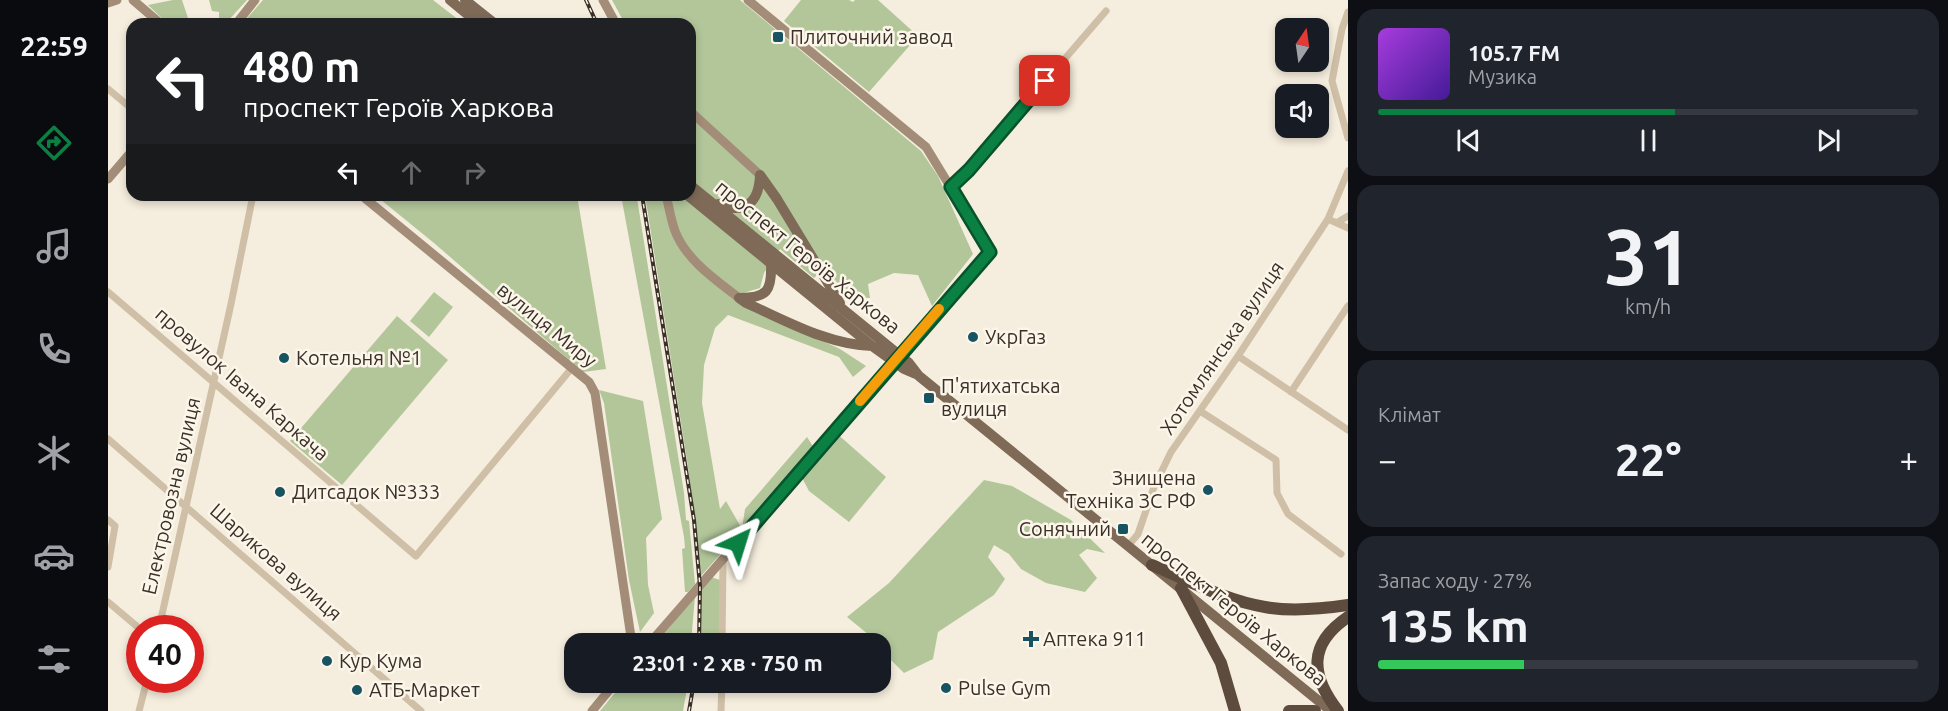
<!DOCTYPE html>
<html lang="uk">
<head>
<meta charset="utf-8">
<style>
	:root { --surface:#171b24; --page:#20242c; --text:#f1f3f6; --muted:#9ea1a6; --line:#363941; --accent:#0b8043 }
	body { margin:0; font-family:Ubuntu,sans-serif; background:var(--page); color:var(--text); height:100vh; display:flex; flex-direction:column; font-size:22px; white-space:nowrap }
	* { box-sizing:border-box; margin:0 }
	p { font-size:20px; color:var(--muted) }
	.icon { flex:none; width:33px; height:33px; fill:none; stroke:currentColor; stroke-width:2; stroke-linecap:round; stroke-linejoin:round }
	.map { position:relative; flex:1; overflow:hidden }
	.drawer { display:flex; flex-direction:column; gap:9px; padding:9px; background:#0d0f14; width:600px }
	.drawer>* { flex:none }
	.hud { position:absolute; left:18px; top:18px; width:570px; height:183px; border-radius:18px; box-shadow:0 3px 9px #0003; background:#202124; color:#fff; overflow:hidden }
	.needle { width:39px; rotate:13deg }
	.tools { position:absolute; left:1167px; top:18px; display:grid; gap:12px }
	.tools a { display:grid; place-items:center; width:54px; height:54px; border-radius:12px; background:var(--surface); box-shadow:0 3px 9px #0003; font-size:30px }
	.speed { position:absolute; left:18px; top:615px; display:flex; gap:12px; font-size:30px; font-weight:700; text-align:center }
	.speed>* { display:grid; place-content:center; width:78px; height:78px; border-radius:50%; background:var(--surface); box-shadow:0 3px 9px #0003; line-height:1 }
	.speed .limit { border:9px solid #d22; background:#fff; color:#111 }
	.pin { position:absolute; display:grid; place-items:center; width:51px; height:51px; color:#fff; margin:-26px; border-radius:12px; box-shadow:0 3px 9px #0006 }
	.me { position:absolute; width:66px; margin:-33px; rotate:41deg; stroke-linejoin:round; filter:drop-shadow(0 0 4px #0008) }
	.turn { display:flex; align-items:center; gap:21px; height:126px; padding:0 18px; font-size:27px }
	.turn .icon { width:78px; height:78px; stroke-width:2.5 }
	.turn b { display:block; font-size:42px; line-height:51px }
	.lanes { display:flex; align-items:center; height:57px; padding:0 18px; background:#0003; justify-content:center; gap:30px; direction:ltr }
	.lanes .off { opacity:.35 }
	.big { font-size:45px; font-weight:600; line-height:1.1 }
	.drawer .widget { flex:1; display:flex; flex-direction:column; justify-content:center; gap:9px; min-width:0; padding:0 21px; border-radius:18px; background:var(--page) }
	.drawer .dial { align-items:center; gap:0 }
	.dial b { font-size:78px; line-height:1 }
	.song { display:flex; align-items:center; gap:18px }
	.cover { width:72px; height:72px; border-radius:9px; background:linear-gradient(135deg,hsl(280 70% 55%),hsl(260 70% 35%)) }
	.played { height:6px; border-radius:3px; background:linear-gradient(90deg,var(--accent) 55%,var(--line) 55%) }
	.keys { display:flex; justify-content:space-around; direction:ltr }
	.heat { display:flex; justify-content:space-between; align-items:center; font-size:33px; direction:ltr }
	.charge { height:9px; border-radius:4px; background:linear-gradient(90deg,#34c759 27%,var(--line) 0) }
	.trip { position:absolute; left:456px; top:633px; width:327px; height:60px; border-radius:18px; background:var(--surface); box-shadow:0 3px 9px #0003; font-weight:600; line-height:60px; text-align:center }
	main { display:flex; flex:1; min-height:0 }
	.dock { display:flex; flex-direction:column; width:108px; justify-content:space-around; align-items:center; background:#090b0e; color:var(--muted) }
	.dock .icon { width:42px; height:42px }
	.dock .active { color:var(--accent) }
	.dock b { font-size:27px; color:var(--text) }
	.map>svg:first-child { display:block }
</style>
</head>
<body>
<main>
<nav class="dock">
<b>22:59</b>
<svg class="icon active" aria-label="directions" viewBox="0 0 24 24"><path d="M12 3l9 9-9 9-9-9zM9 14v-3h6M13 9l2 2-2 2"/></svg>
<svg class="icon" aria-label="music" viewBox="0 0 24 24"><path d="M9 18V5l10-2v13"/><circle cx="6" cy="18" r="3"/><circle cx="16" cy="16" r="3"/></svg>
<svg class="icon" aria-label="phone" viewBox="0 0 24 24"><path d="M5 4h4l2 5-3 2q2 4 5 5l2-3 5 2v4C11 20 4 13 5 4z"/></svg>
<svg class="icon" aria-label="climate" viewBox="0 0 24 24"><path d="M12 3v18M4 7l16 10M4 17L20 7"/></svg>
<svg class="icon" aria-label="car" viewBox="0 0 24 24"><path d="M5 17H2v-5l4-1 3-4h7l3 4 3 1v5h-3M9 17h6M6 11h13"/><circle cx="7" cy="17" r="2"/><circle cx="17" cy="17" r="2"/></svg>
<svg class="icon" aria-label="filters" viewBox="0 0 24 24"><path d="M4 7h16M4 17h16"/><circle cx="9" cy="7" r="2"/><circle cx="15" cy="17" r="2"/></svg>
</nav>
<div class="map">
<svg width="1240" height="711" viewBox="0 0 1240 711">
	<rect width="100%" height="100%" fill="#f5eddd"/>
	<path fill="#b2c69a" d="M 65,0 L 74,0 L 80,18 L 88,20 L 89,24 L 60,24 L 40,5 Z
		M 101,0 L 139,0 L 117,24 L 102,24 L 111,18 L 111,12 L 104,11 Z
		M 155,0 L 325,0 L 356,24 L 134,24 Z
		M 504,0 L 632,0 L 813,151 L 830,176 L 865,254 L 824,306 L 810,275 L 786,273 L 760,284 L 762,298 L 740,297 L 721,272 L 710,274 L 706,278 L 672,249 L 656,273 L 652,288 L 622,297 L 732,349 L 758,366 L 745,377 L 731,357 L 620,315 L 607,328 L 596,365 L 594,403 L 612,509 L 618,501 L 634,529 L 637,509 L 699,437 L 706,448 L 593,576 L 580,467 L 537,195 L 582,195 L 582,24 L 517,24 Z
		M 693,0 L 741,0 L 745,2 L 747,0 L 770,0 L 810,36 L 761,92 L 676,21 Z
		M 267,195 L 469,195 L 498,369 L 475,372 L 326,243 Z
		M 513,195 L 529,195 L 529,198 L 576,493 L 578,520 L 581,521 L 587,584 L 580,592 L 577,592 L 574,549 L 577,548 L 576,537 Z
		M 326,292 L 345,307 L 321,337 L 302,321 Z
		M 289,316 L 340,360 L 234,485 L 182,441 Z
		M 491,390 L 535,401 L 554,519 L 538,538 L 540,585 L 546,613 L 532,632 L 521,580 L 496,403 Z
		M 726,431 L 778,477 L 741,522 L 701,491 L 692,474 Z
		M 876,480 L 904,486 L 963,520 L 997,553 L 979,549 L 971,555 L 989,578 L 977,592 L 938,583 L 913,569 L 901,554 L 886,545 L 880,557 L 897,579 L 886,595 L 830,632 L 825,659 L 796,673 L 779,656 L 772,644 L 739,617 L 781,583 Z
		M 603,577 L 612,580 L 613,643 L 591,644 L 593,590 Z
		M 587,596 L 583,643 L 548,644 Z
		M 515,683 L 580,683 L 575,711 L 492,711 Z"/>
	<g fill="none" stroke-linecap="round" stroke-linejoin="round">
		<path stroke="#cfbfa7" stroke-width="7" d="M 1240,12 L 1234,29 L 1224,81 L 1240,138
			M 0,89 L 24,109
			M 843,187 L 861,170 L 998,11
			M 1220,219 L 1240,228
			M 1230,222 L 1240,216
			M 0,292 L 308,556 L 463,369
			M 1130,356 L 1240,430
			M 1183,392 L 1240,306
			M 1092,411 L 1168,460 L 1169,493 L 1180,514 L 1233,554
			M 0,439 L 313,711
			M 0,520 L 7,526 L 0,567
			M 1020,546 L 1030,534 L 1046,487 L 1063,452 L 1130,356 L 1220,219 L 1240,171
			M 0,602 L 32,629
			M 51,628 L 123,304 L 145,195
			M 614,644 L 615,560
			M 31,711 L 39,680
			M 613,711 L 614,682"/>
		<path stroke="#a38d78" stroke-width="9" d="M 25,0 L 53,24
			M 495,0 L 508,24
			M 0,3 L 9,0
			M 128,24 L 147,0
			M 582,111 L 652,175
			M 0,179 L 24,151
			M 253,195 L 481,382 L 487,393 L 524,644
			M 558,195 C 561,207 563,220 567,231 C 578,260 608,280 631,298
			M 541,644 L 882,252 L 818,147 L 640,0
			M 484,711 L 508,682"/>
		<path stroke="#7e6a57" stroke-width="10" d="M 342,0 L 371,24
			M 357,0 L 387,24
			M 652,175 L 669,199 L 732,303
			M 582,185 L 801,363 L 811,376 L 1223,711
			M 579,195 L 764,346 L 796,369 L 810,375
			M 610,204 C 637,215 651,203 652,175
			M 631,298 L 638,303 C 677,320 720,345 764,346
			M 632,298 C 659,298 664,291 663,264"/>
		<path stroke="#5d4c3e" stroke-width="12" d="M 1044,565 C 1080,580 1118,601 1157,607 C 1184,612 1213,609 1240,605
			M 1073,588 L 1113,663 L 1127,711
			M 1181,711 L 1207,711
			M 1230,711 C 1202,675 1200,644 1240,617"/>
		<g stroke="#3b3028" stroke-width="4">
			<path id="rail" d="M 478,0 L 489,24
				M 534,195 L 586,520 L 592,586 L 591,644
				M 581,711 L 586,682"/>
		</g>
		<use href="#rail" stroke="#fcf6ea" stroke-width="1.5" stroke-dasharray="4.5" stroke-linecap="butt"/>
	</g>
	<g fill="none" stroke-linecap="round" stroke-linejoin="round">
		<g stroke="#07532c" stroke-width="15">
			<path id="route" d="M 630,543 L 882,252 L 843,187 L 861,170 L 937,81"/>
		</g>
		<use href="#route" stroke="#0b8043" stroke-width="10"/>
		<path stroke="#f59e0b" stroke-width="10" d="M 752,401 L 831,309"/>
	</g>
	<g fill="#185362" stroke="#fcf6ea" stroke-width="2">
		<rect x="664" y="31" width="12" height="12" rx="3"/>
		<circle cx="865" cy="337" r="6"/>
		<circle cx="176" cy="358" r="6"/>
		<rect x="815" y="392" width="12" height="12" rx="3"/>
		<circle cx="1100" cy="490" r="6"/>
		<circle cx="172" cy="492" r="6"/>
		<rect x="1009" y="523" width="12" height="12" rx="3"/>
		<path d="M920 630h6v6h6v6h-6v6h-6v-6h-6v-6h6z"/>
		<circle cx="219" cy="661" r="6"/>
		<circle cx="838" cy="688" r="6"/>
		<circle cx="249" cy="690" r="6"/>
	</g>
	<g text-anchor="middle" stroke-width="5" stroke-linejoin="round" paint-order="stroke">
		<g font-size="20" fill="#3b3028" stroke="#fcf6ea" text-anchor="start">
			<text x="682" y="44">Плиточний завод</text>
			<text x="877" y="344">УкрГаз</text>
			<text x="188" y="365">Котельня №1</text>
			<text x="833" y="393">П'ятихатська<tspan x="833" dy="23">вулиця</tspan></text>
			<text x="1088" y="485" text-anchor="end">Знищена<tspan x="1088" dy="23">Техніка ЗС РФ</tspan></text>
			<text x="184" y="499">Дитсадок №333</text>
			<text x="1003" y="536" text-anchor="end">Сонячний</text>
			<text x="935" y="646">Аптека 911</text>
			<text x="231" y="668">Кур Кума</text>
			<text x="850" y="695">Pulse Gym</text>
			<text x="261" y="697">АТБ-Маркет</text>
		</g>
		<g font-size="20" fill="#3b3028" stroke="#fcf6ea">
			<text transform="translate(700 257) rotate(39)" y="7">проспект Героїв Харкова</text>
			<text transform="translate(439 325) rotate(39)" y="7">вулиця Миру</text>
			<text transform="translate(1114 348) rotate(-56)" y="7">Хотомлянська вулиця</text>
			<text transform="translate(134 384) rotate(41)" y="7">провулок Івана Каркача</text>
			<text transform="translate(63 496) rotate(-77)" y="7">Електровозна вулиця</text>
			<text transform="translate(168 562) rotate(41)" y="7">Шарикова вулиця</text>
			<text transform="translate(1126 609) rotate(39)" y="7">проспект Героїв Харкова</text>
		</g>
	</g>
</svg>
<div class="tools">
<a><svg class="needle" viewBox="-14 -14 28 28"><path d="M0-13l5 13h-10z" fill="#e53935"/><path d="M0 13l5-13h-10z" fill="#9ea1a6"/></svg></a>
<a><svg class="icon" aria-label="sound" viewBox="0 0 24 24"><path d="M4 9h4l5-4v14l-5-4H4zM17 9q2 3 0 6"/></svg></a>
</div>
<div class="speed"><div class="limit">40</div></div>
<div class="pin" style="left:937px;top:81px;background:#d93025"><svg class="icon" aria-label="arrive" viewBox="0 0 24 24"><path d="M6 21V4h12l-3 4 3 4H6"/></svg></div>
<svg class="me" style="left:630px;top:543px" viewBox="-20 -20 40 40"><path d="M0-17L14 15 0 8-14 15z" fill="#0b8043" stroke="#fff" stroke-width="4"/></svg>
<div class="trip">23:01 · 2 хв · 750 m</div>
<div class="hud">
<div class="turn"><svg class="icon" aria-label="left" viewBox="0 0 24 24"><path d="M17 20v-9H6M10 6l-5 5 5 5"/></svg><div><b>480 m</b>проспект Героїв Харкова</div></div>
<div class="lanes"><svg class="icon" aria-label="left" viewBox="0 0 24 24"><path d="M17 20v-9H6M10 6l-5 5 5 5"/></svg><svg class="icon off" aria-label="ahead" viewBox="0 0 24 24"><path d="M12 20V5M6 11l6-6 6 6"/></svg><svg class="icon off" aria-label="right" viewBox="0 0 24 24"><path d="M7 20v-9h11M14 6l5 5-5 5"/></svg></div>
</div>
</div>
<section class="drawer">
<div class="widget">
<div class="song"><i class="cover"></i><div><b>105.7 FM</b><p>Музика</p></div></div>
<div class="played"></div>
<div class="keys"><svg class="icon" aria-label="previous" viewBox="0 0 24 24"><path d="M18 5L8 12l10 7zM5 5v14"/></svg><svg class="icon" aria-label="pause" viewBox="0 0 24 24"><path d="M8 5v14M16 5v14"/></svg><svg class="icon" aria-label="next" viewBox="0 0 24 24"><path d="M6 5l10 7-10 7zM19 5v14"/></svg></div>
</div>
<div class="widget dial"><b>31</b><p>km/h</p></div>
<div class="widget"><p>Клімат</p>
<div class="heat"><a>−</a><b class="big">22°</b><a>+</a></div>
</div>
<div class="widget"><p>Запас ходу · 27%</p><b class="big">135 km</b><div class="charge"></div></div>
</section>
</main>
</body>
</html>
